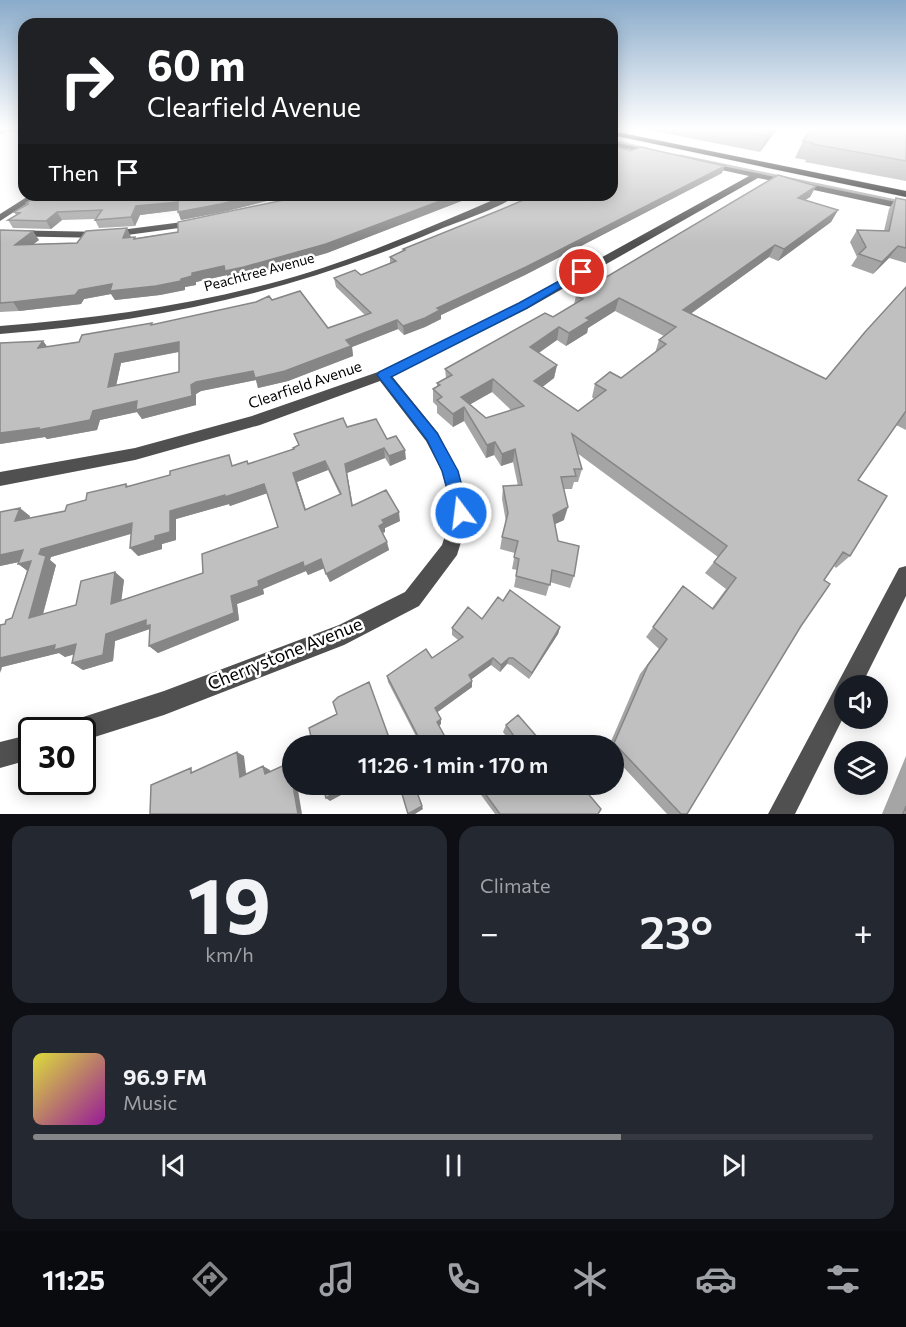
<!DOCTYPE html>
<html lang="en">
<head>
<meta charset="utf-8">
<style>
	:root { --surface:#171b24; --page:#242831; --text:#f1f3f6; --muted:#9ea1a6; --line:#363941; --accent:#858687 }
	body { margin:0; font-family:Commissioner,sans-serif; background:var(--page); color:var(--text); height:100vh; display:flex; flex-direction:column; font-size:22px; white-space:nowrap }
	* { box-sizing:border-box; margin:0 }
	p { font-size:20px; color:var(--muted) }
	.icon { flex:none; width:33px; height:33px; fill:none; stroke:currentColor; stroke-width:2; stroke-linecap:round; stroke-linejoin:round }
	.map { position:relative; height:814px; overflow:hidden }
	.sheet { display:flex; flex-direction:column; gap:12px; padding:12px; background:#0d0f14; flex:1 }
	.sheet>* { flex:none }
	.top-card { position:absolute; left:18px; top:18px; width:600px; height:183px; border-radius:18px; box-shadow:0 3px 15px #0003; background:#202124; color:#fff; overflow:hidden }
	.buttons { position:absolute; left:834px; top:675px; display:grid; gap:12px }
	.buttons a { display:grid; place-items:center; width:54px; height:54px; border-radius:50%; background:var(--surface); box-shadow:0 3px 15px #0003; font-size:30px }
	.speed { position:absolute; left:18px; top:717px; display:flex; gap:12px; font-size:30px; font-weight:700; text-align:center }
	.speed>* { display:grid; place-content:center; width:78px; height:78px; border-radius:50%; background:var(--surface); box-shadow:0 3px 15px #0003; line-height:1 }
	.speed .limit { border:3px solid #111; border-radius:9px; background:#fff; color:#111 }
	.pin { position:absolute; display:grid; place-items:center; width:51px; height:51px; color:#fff; margin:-26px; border:3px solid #fff; border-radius:50%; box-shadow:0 2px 6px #0007 }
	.me { position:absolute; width:66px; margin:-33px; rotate:345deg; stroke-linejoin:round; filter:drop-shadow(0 0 4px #0008) }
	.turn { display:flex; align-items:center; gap:21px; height:126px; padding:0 30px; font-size:27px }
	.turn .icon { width:78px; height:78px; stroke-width:2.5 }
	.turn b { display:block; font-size:42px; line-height:51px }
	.then { display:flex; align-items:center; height:57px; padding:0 30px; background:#0003; gap:12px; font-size:22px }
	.big { font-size:45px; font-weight:600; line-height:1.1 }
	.sheet .tile { flex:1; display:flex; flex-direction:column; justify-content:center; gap:9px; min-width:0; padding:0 21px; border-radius:18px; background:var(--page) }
	.sheet .dial { align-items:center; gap:0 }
	.dial b { font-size:78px; line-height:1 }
	.song { display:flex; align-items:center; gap:18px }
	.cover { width:72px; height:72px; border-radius:9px; background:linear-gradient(135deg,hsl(60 70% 55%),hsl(300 70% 35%)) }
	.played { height:6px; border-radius:3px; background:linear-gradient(90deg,var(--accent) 70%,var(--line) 70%) }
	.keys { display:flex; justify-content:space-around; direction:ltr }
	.heat { display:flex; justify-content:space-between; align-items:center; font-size:33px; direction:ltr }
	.sheet .tiles { flex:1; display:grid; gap:12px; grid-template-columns:1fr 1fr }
	.tile:last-child { grid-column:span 2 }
	.trip { position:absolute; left:282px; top:735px; width:342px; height:60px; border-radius:30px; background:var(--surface); box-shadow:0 3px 15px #0003; font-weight:600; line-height:60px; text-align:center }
	.tab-bar { display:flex; height:96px; justify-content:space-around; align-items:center; background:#090b0e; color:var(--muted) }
	.tab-bar .icon { width:42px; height:42px }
	.tab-bar .on { color:var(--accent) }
	.tab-bar b { font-size:27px; color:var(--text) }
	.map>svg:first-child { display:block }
</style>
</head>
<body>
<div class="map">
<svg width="906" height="814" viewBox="0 0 906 814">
	<rect width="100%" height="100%" fill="#fff"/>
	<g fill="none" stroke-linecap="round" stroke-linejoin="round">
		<path stroke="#9e9e9e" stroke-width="3" d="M 612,141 L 647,149
			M 680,156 L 906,203"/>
		<g stroke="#dbdbdb" stroke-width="1">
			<path id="major" d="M 612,131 L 906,191 L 906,197 L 612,135 Z"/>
		</g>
		<path fill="#505050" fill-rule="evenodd" d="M 612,142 L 656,151 L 660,153 L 656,155 L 612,146 Z
			M 703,162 L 906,204 L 906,210 L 758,178 L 527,309 L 392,376 L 438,433 L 458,471 L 470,513 L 457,555 L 419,606 L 344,645 L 164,715 L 82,741 L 82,730 L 68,730 L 71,721 L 80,718 L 164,691 L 339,625 L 405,592 L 442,545 L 452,513 L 442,471 L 426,441 L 380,381 L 260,425 L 135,460 L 0,486 L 0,472 L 135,448 L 252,416 L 378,372 L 519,303 L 749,176 L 703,166 Z
			M 30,195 L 40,195 L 0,221 L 0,214 Z
			M 505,195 L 517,195 C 503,207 458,222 438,230 C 293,292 157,321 0,334 L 0,326 C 105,318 209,303 310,272 C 377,251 441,222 505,195 Z
			M 198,220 L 203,223 L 201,225 L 105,238 L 0,236 L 0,230 L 105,232 Z
			M 906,566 L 906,596 L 861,686 L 844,686 L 844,716 L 795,814 L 768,814 L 899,568 Z
			M 32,734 L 32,759 L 0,768 L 0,742 Z"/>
		<use href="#major" fill="#000" fill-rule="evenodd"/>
	</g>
	<path fill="#a5a5a5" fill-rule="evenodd" d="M 0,129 L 24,129 L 24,136 L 12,131 L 0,134 Z
		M 643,129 L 777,129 L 760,152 Z
		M 906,129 L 906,181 L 805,162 L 806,160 L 795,158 L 803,141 Z
		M 630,151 L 722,173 L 525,275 L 441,315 L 441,319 L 425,327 L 404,335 L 398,329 L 352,347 L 353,356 L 288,381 L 258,388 L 256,380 L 201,391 L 196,394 L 196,405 L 142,419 L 137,412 L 100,420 L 97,430 L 47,439 L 45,437 L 0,444 L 0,343 L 43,341 L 47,347 L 79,342 L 153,325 L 272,300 L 328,328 L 365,315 L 336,287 L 334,278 L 361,275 L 390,263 L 390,257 L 403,251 L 403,249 L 500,210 L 612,195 ZM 179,352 L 179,372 L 116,385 L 121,363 Z
		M 816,186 L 810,197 L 805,200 L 838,210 L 831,222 L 778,261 L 769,257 L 691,313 L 826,379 L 906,287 L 906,430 L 896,425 L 858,480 L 850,556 L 836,568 L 834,566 L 824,580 L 801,626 L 687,814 L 667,814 L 614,757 L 614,746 L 609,746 L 640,674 L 659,649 L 646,637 L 675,597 L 712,608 L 726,589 L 705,573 L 718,557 L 577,453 L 582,469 L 578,482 L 574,482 L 572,489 L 564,489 L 564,520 L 555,524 L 558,541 L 574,576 L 570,588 L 550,582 L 546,596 L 514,587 L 517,570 L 512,569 L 515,553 L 500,549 L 502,537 L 506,522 L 502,499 L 503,486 L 518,486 L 513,462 L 501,466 L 494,455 L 486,458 L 464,421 L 453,427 L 437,413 L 437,406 L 433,402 L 433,389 L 437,387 L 437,383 L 446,378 L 445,369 L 553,317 L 574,305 L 576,295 ZM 615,311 L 664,336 L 659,340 L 655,353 L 621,378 L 595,384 L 592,397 L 594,399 L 578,411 L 542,387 L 554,378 L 557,365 L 539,353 L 557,340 L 566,346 L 587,333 L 588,328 ZM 492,392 L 511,410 L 486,418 L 470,404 Z
		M 39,195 L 290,195 L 223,212 L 181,220 L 178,210 L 140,215 L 135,226 L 99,228 L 95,220 L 96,219 L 62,220 L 51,229 L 13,228 L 8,220 L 16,215 L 14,212 L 26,204 L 26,203 Z
		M 300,195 L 477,195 L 327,253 L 247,276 L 228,280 L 227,275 L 196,282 L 196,285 L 185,287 L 185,290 L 160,295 L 115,300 L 111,294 L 84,299 L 81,304 L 19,311 L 0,312 L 0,230 L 39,240 L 33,244 L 77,243 L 131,237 L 135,237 L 136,238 L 178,232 Z
		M 896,198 L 906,200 L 906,263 L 889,258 L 873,274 L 851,266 L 857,257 L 850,242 L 857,230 L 884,231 L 889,209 Z
		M 347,427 L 387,439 L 406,459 L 390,466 L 385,458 L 347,473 L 353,506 L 400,521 L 385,528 L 385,532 L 383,533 L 389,550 L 330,582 L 324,568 L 308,575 L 306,571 L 263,589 L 264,594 L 237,604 L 239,620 L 158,653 L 149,646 L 150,629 L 115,641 L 113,661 L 83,670 L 72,663 L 74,654 L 65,657 L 59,653 L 2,667 L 1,672 L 5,624 L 12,618 L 27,571 L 19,562 L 0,566 L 0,512 L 30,516 L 29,519 L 65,511 L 86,500 L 126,484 L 128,486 L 234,465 L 247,461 L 249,464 L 294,449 ZM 328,470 L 340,495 L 306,510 L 297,482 ZM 267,493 L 278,527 L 203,573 L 121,600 L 124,580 L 115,572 L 76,605 L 43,614 L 56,565 L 50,560 L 51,557 L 131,534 L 138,556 L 162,549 L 162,544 L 176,540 L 176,519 L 229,504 L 230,506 Z
		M 503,601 L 560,627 L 558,634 L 529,679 L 511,665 L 507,664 L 500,672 L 491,665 L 471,679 L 472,687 L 437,712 L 441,719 L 441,724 L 439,726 L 450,746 L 421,746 L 388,682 L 387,676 L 432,658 L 458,640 L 452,635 L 452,628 L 482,619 Z
		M 506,725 L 545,746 L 511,743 L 503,732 Z
		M 906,756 L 906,814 L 882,814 Z
		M 473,784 L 580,784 L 598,814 L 495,814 Z"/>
	<path fill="#868686" d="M 0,129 L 11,129 L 12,131 L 0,134 Z
		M 771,129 L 777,129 L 760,152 L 767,136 Z
		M 725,166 L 722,173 L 525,275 L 441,315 L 441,319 L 425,327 L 404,335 L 403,326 L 437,308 Z
		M 816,186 L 810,197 L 792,209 L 798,198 Z
		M 257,195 L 290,195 L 223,212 L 181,220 L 178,212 Z
		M 456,195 L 477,195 L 327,253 L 247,276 L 228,280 L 227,275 L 196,282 L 196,285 L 185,287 L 185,290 L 160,295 L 115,300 L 111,294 L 84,299 L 81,304 L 19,311 L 13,302 L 112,284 L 181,279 L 192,273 Z
		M 178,202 L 181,210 L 140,215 L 135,226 L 131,217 L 136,206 Z
		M 838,210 L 831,222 L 778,261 L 784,249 Z
		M 57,212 L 62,220 L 51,229 L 46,221 Z
		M 127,228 L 131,237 L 127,247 L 123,238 Z
		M 33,231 L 39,240 L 21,254 L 15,245 Z
		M 775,245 L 769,257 L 678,323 L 683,310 Z
		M 898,246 L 889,258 L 873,274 L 882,262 Z
		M 619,298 L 615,311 L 588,328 L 587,333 L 566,346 L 569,333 L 586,318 Z
		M 397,320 L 398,329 L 352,347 L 353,356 L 288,381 L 258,388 L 256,380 L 201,391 L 196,394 L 196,405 L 142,419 L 137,412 L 100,420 L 97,430 L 47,439 L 45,437 L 0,444 L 0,433 L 93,411 L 191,385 L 196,382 L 346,340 Z
		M 559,327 L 557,340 L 528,360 L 530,347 Z
		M 43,341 L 50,350 L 38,348 Z
		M 179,342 L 183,351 L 121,363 L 114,396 L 108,387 L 115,354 Z
		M 557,365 L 554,378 L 532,395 L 534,381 Z
		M 493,379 L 492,392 L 464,408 L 464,421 L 453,427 L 453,414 L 461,397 Z
		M 495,442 L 494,455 L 486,458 L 487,445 Z
		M 384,448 L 385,458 L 347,473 L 354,515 L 352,506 L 345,464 Z
		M 515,449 L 513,462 L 501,466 L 502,454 Z
		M 405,450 L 406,459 L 390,466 L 389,456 Z
		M 325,461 L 328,470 L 297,482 L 309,519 L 293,473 Z
		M 264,484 L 268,493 L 230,506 L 229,504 L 176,519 L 176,540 L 162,544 L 162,549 L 138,556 L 130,548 L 155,536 L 170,511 Z
		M 568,507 L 564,520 L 549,527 L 553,515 Z
		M 20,508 L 30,516 L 25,530 L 15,521 Z
		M 399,512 L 400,521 L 385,528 L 385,532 L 380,534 L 379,526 L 382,520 Z
		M 132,523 L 140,531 L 51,557 L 50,560 L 56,565 L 40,625 L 29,618 L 39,554 L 41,549 Z
		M 387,542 L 389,550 L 330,582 L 326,574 Z
		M 23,550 L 33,559 L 0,566 L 0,555 Z
		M 321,559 L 325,568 L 308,575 L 306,571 L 263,589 L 264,594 L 237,604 L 239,620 L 158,653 L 149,646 L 231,596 L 258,581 L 303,562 Z
		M 31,561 L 29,572 L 18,564 Z
		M 115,572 L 124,580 L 120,611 L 111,604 Z
		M 146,620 L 155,627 L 115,641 L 113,661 L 83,670 L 72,663 L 106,634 Z
		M 560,627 L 558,634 L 529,679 L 532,673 Z
		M 76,644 L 86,651 L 65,657 L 59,653 L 2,667 L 0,673 L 0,658 L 55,645 Z
		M 493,658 L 491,665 L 468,682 L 469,675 Z
		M 509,658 L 507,664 L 500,672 L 501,665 Z
		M 472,681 L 472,687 L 435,714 L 435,708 Z
		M 441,719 L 441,724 L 437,727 L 437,722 Z
		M 237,752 L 244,756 L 247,781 L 240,777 Z
		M 289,763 L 292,765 L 292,784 Z
		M 263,766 L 270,770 L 271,778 L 265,774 Z
		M 293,784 L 297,784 L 302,814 L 298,814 Z
		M 350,784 L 365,784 L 358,789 L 356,787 L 330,801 L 326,798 Z
		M 422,806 L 423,809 L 415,814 L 409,814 Z"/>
	<path fill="#c0c0c0" stroke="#868686" stroke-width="1.5" fill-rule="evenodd" d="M 733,129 L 771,129 L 767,136 Z
		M 811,129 L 906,129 L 906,161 L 813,144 L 814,143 L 803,141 Z
		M 612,145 L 630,151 L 641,147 L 725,166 L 526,267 L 437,308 L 440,310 L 425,318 L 403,326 L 397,320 L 346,340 L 351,346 L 285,371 L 255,378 L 253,371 L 196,382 L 191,385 L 192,396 L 136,410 L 137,401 L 93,411 L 90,420 L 38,430 L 39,428 L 0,433 L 0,343 L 43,341 L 38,348 L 79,342 L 82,335 L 152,323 L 151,325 L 256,302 L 269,296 L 272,300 L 300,291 L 328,328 L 371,313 L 334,278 L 355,270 L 361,275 L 396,261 L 390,257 L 405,250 L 403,249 L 500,210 L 535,195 L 612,195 ZM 179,342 L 179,372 L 108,387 L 115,354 Z
		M 778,175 L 816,186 L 798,198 L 838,210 L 784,249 L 775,245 L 683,310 L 826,379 L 865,332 L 906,287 L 906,411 L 858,480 L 887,496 L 850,556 L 843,552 L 824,580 L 830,584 L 801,626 L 687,814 L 681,814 L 614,743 L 648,665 L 667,639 L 653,627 L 683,586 L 713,609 L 736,578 L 714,562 L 727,546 L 572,434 L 582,469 L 574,469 L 576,476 L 561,477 L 568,507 L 553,515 L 558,541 L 579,546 L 574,576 L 552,570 L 550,585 L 516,576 L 519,559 L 514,557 L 518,541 L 502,537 L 508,513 L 503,486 L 522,485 L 515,449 L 502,454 L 495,442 L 487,445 L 464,407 L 453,414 L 437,400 L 442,397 L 433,389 L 440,385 L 437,383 L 452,375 L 445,369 L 545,313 L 553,317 L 583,299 L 576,295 ZM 619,298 L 676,327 L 659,340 L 666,344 L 621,378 L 610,372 L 595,384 L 606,390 L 578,411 L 534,381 L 557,365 L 530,347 L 559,327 L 569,333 L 590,320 L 586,318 ZM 493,379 L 524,406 L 486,418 L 461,397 Z
		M 39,195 L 257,195 L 221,204 L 178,212 L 178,202 L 136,206 L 131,217 L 95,220 L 102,210 L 57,212 L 46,221 L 8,220 L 20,213 L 14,212 L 28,204 L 26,203 Z
		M 300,195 L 456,195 L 326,244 L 244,267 L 225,271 L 224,266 L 192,273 L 192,276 L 181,279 L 181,281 L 156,286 L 110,291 L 112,284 L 79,290 L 75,295 L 13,302 L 0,303 L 0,230 L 33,231 L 15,245 L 77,243 L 86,231 L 127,228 L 123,238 L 135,237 L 134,239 L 178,232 L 178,222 L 284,200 Z
		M 896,198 L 906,200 L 906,248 L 898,246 L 882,262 L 859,254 L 866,247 L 857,230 L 889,231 Z
		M 343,418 L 347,427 L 376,419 L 387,439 L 396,436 L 405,450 L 389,456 L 384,448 L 345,464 L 352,506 L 386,490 L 399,512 L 382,520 L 384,523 L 379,526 L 387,542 L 326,574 L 321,559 L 304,567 L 303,562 L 258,581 L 259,586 L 231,596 L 234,613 L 149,646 L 150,625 L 146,626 L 146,620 L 106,634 L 103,655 L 72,663 L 76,644 L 54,650 L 55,645 L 0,658 L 0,625 L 5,624 L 6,620 L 12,618 L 31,561 L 18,564 L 23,550 L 0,555 L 0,512 L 20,508 L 15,521 L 65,511 L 67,505 L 86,500 L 87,493 L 126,484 L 126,487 L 170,475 L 170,471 L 229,455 L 232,466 L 247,461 L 248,464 L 294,449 L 293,448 L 299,445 L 294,434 ZM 325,461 L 341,494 L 305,510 L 293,473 ZM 264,484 L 278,527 L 202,554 L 203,573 L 111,604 L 115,572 L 81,581 L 76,605 L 29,618 L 46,556 L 39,554 L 41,549 L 132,523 L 130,548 L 155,540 L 155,536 L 170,532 L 170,511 L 225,495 L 225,497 Z
		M 510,590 L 560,627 L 532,673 L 513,658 L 509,658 L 501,665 L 493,658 L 469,675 L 472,681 L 435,708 L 441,719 L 437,722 L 450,746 L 423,746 L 387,676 L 426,649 L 432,658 L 463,637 L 452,628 L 468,607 L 482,619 L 498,597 L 503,601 Z
		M 369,682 L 392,746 L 313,746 L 309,728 L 337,714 L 333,702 L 338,697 Z
		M 518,715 L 545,746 L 508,746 L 516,739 L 506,725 Z
		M 237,752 L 240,777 L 263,766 L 265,774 L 289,763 L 298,814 L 150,814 L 151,785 L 191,768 L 191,773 Z
		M 322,784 L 350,784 L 326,798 Z
		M 399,784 L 414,784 L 422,806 L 408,814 Z
		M 478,784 L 580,784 L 601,809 L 598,814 L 500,814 Z
		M 906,806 L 906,814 L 903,814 Z"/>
	<linearGradient id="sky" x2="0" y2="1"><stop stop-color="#8aabca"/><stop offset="0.53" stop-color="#fff"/><stop offset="1" stop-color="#fff" stop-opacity="0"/></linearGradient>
	<rect width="906" height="243" fill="url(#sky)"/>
	<path fill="#1a73e8" stroke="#114b97" stroke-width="1.5" d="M 579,270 L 587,272 L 527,308 L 391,377 L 437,433 L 458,471 L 469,513 L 467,518 L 461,520 L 455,518 L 442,471 L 427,440 L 377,375 L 379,372 L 519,303 Z"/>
	<g text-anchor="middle" stroke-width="5" stroke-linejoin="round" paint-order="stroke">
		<g font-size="14" fill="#000" stroke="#fff">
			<text transform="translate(259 272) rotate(-15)" y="5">Peachtree Avenue</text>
		</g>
		<g font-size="15" fill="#000" stroke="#fff">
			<text transform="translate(305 385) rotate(-19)" y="5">Clearfield Avenue</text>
		</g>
		<g font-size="18" fill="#000" stroke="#fff">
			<text transform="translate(285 654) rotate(-22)" y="6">Cherrystone Avenue</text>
		</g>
	</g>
</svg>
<div class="buttons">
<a><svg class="icon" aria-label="sound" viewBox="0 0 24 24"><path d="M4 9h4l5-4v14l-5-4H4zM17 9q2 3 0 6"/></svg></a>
<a><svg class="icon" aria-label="layers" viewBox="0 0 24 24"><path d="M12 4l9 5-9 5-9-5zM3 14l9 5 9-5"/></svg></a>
</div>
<div class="speed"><div class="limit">30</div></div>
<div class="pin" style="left:582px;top:272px;background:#d93025"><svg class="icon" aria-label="arrive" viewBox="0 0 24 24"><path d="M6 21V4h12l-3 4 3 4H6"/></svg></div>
<svg class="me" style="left:461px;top:513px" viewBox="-20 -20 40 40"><circle r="17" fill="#1a73e8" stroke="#fff" stroke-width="3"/><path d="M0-11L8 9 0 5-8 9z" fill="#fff"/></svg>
<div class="trip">11:26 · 1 min · 170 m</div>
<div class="top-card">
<div class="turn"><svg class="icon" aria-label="right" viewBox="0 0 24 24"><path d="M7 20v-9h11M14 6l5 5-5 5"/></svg><div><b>60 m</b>Clearfield Avenue</div></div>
<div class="then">Then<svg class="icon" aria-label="arrive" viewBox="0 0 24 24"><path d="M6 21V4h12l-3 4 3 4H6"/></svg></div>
</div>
</div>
<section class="sheet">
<div class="tiles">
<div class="tile dial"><b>19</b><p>km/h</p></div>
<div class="tile"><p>Climate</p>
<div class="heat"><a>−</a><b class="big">23°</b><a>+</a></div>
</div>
<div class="tile">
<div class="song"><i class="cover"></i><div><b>96.9 FM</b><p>Music</p></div></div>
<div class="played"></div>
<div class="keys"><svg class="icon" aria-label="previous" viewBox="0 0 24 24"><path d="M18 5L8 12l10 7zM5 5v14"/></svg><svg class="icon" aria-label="pause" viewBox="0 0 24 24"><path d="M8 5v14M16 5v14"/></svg><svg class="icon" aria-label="next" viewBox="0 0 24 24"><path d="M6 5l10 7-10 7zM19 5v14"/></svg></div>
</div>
</div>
</section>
<nav class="tab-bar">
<b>11:25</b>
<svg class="icon on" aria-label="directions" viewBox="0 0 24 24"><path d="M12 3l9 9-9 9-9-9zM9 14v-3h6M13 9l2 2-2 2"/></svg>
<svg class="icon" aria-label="music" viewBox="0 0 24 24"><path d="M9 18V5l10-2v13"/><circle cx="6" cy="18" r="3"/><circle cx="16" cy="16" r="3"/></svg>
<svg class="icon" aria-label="phone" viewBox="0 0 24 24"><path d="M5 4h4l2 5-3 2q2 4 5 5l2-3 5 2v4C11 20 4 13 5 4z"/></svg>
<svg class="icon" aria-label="climate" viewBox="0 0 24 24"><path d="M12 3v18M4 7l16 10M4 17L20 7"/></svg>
<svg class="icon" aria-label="car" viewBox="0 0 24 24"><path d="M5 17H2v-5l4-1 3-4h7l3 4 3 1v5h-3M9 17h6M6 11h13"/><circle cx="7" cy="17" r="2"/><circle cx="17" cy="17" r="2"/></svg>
<svg class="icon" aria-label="filters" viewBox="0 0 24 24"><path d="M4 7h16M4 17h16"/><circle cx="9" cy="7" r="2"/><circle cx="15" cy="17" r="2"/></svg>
</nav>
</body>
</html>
